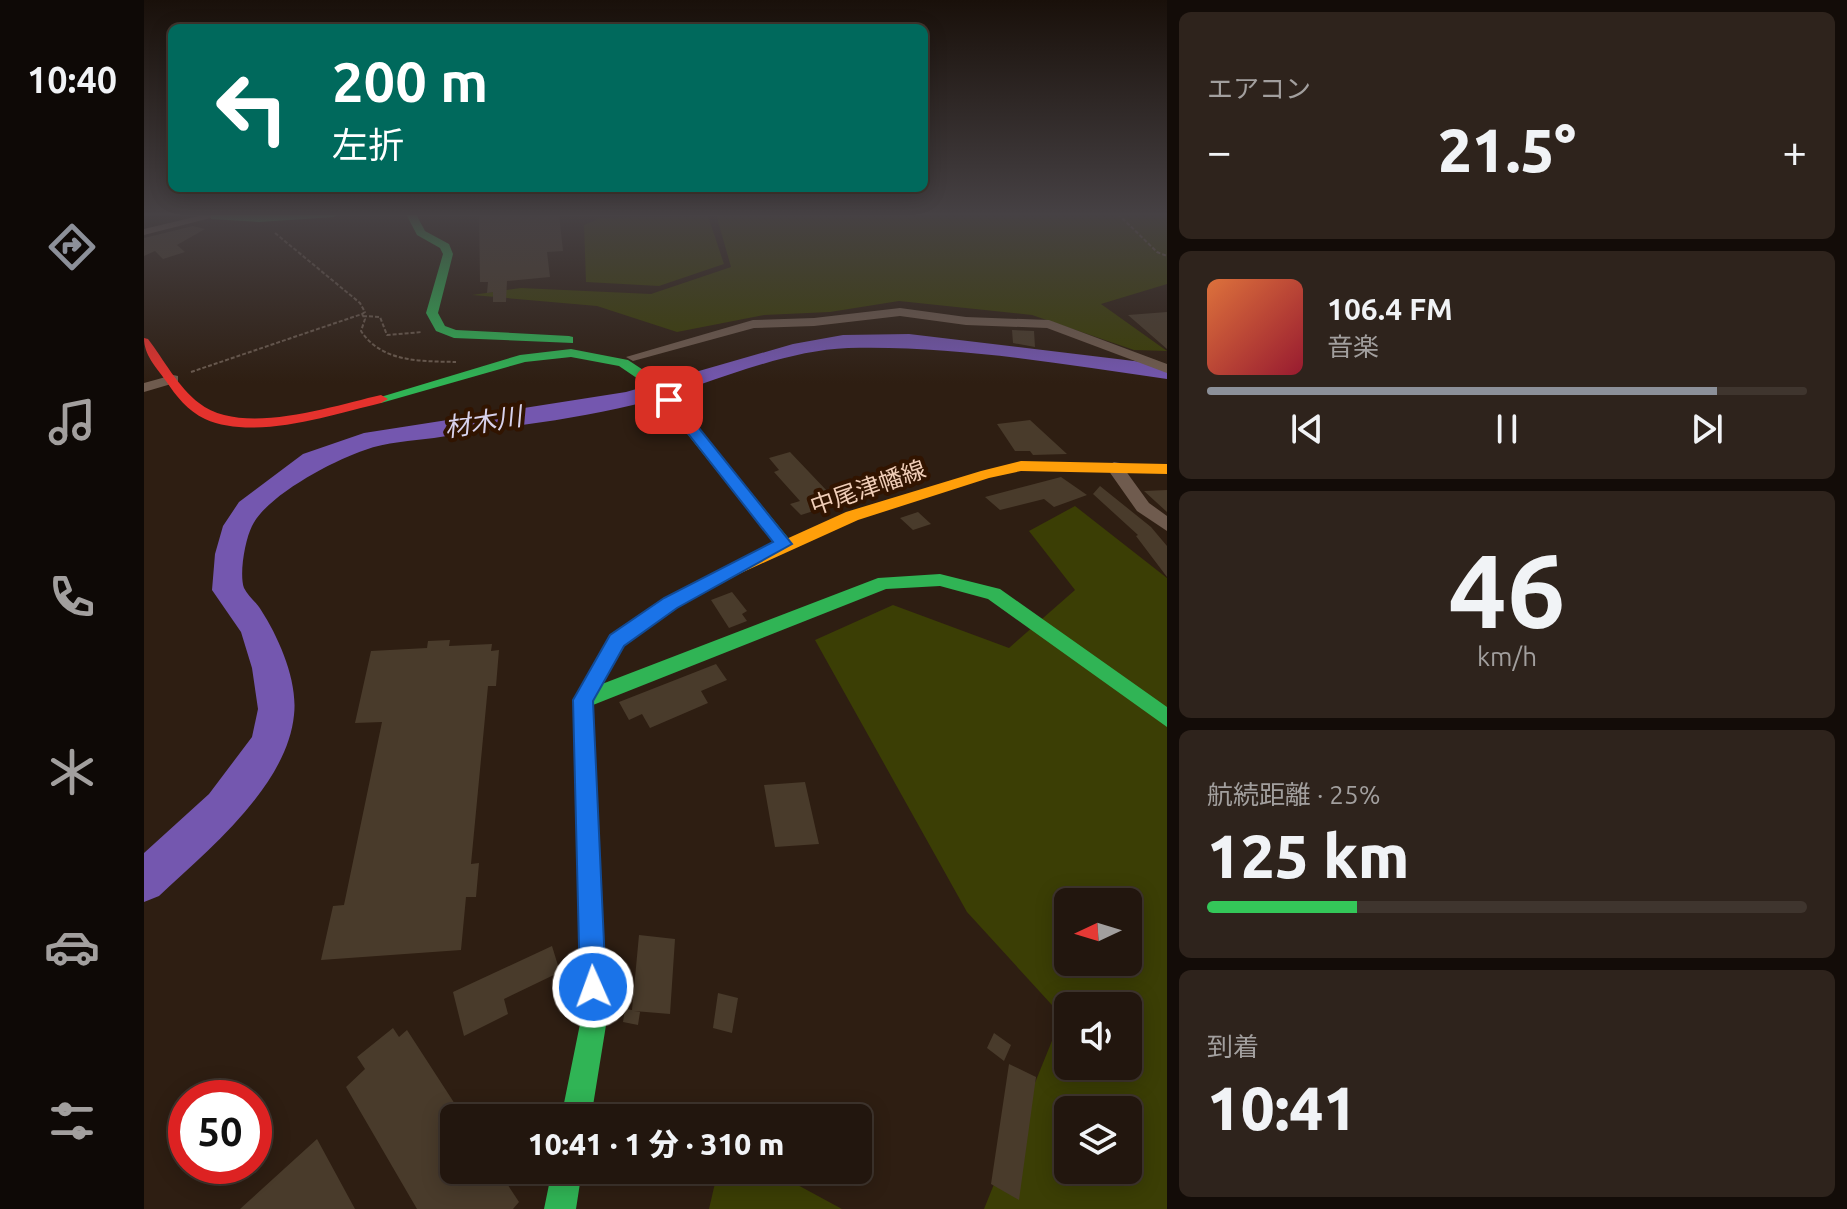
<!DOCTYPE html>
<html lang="ja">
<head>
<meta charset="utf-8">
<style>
	:root { --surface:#22160e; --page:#2e231c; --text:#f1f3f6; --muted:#a29f9e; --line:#3f352e; --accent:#8c9099 }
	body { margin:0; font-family:Ubuntu,"Noto Sans JP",sans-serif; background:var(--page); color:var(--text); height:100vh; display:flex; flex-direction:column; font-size:30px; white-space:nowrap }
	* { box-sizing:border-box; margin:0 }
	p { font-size:26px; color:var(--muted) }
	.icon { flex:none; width:44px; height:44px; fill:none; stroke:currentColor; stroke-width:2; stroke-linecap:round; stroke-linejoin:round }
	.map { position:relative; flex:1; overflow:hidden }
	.sheet { display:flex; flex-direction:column; gap:12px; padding:12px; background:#130c08; width:680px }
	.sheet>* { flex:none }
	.hud { position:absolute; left:24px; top:24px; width:760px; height:168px; border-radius:12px; box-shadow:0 4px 20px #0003,0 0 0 2px var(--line); background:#00695c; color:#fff; overflow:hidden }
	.needle { width:52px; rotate:266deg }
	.controls { position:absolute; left:910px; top:888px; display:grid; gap:16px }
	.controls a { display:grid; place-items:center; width:88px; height:88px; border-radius:12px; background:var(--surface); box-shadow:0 4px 20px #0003,0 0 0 2px var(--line); font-size:40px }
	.speed { position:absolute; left:24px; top:1080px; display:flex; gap:16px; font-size:40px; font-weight:700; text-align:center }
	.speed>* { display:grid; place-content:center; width:104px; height:104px; border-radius:50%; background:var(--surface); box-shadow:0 4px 20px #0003,0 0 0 2px var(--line); line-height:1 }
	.speed .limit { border:12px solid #d22; background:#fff; color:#111 }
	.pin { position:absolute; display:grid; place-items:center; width:68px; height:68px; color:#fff; margin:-34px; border-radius:16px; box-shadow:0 4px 12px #0006 }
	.me { position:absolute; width:88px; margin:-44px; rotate:358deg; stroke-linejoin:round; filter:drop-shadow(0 0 6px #0008) }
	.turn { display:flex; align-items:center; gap:28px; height:168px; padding:0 32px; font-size:36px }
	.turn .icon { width:104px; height:104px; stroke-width:2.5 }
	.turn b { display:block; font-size:56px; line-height:68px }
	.big { font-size:60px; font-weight:800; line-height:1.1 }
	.sheet .tile { flex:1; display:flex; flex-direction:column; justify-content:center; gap:12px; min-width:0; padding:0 28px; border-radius:12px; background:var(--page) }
	.sheet .dial { align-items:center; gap:0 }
	.dial b { font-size:104px; line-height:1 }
	.song { display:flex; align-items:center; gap:24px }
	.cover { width:96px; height:96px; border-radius:12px; background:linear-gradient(135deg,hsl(20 70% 55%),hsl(350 70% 35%)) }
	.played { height:8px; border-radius:4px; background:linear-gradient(90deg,var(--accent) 85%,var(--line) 85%) }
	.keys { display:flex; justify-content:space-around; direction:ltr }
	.heat { display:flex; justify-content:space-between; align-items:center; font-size:44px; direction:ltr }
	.charge { height:12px; border-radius:6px; background:linear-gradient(90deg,#34c759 25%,var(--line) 0) }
	.trip { position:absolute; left:296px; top:1104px; width:432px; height:80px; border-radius:12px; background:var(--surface); box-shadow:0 4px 20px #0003,0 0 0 2px var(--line); font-weight:800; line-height:80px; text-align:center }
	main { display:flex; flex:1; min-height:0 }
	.tabs { display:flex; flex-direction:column; width:144px; justify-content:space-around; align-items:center; background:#0e0906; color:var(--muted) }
	.tabs .icon { width:56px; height:56px }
	.tabs .current { color:var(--accent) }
	.tabs b { font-size:36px; color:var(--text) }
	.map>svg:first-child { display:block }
</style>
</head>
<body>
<main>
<nav class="tabs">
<b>10:40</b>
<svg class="icon current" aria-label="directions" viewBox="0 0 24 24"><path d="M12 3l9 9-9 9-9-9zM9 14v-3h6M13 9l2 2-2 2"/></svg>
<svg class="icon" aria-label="music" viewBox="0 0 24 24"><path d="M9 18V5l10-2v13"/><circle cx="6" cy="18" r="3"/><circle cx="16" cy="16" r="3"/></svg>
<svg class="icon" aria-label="phone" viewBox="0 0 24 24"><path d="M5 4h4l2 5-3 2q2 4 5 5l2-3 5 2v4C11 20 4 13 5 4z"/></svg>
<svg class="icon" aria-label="climate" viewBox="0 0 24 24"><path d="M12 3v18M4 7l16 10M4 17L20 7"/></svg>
<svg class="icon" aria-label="car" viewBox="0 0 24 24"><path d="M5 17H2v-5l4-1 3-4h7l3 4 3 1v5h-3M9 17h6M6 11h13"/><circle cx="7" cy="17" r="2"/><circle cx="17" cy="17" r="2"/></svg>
<svg class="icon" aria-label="filters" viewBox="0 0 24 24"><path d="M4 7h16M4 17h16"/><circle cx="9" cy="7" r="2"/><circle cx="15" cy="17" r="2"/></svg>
</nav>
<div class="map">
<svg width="1023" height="1209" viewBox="0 0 1023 1209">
	<rect width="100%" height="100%" fill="#2e1e12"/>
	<path fill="#3b3e05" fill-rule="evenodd" d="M 572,214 L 1023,214 L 1023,284 L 957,304 L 1023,351 L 990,350 L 888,315 L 755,301 L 686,312 L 620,315 L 533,332 L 453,306 L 328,295 L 377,288 L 507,294 L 587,267 Z
		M 564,216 L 580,264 L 515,286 L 442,282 L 440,225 L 456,218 Z
		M 931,506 L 1023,578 L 1023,1209 L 840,1209 L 918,1016 L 823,912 L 671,640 L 749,605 L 865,648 L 931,590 L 885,531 ZM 924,902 L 984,902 L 984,962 L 924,962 ZM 924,1006 L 984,1006 L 984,1066 L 924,1066 ZM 924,1110 L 984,1110 L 984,1170 L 924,1170 Z
		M 574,1170 L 626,1170 L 698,1209 L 565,1209 Z"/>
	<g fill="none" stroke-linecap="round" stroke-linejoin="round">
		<path fill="#7457af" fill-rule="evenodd" d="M 765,334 L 1023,365 L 1023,379 C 917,364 811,345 704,348 C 631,351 559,388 489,405 C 424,421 356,427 290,438 C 267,441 242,442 221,450 C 190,460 122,496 108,526 C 101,540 95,574 100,588 C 104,596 113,603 117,610 C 135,638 154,681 150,715 C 143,786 64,850 15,896 L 0,902 L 0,853 L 65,794 L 108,737 L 114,709 L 108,668 L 97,632 L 68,590 L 71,554 L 79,526 L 95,502 L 159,454 L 220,433 L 482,392 L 649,344 L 699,335 Z"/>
	</g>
	<path fill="#493b2b" d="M 335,214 L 415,214 L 419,251 L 403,252 L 406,277 L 363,281 L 362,302 L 349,302 L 349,292 L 343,293 L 344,282 L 336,282 Z
		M 49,226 L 61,229 L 33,245 L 41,252 L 19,259 L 11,251 L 0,256 L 0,238 Z
		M 1023,312 L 1023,349 L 984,315 Z
		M 868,330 L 890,331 L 891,347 L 869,343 Z
		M 886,420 L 923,454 L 889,455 L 886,451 L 871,451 L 853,424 Z
		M 646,452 L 684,492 L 688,491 L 698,502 L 657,515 L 646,504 L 656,501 L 630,472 L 635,470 L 625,458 Z
		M 917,477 L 943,495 L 910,507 L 900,499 L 856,510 L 841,497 Z
		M 956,486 L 1007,527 L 1023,546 L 1023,577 L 992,536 L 994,535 L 949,494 Z
		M 1023,490 L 1023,512 L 1000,491 Z
		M 774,512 L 787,524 L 769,530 L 756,518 Z
		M 588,592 L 603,611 L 598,614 L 603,621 L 585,628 L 567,600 Z
		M 306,640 L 305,646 L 348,644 L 347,651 L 355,650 L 352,686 L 344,686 L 327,864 L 335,863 L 332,897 L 322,897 L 317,950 L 177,960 L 189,906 L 200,905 L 238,722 L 211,723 L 227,651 L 283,648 L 284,641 Z
		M 572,664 L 583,680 L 557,691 L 564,703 L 506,728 L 498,714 L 485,720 L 475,702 Z
		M 661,782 L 675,844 L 631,847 L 620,785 Z
		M 495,935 L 531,939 L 526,1014 L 490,1011 L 496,1012 L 494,1025 L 479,1022 L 481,1009 L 488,1010 Z
		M 408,946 L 416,972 L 360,999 L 364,1014 L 320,1036 L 309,992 Z
		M 574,993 L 594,998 L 588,1033 L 569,1028 Z
		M 249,1028 L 255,1037 L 263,1030 L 320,1118 L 310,1118 L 310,1170 L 354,1170 L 375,1202 L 369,1209 L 273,1209 L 202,1087 L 221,1069 L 213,1057 Z
		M 850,1033 L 867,1045 L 860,1061 L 843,1048 Z
		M 865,1064 L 892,1077 L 875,1200 L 847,1184 Z
		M 173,1139 L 211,1209 L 96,1209 Z"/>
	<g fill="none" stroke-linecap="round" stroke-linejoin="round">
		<path stroke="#6a5a4e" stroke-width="2" stroke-dasharray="4 2" stroke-linecap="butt" d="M 974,214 L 1013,252 L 1023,256
			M 131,233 L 216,303 L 221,312 L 218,314
			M 219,316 L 236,317 L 243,335 L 278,332
			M 47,372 L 218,314 L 221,319 L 217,331 C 238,363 278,361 312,362"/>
		<path fill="#6f5b4e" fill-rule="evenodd" d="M 63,214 L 82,214 L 0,235 L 0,229 Z
			M 756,308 L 822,317 L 905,320 L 1023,364 L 1023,373 L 903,328 L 822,325 L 756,316 L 670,326 L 610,328 L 489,361 L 482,357 L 609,320 L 670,318 Z
			M 29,375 L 34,376 L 34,382 L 0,392 L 0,383 Z
			M 970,462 L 976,463 L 1005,503 L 1023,516 L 1023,531 L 993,511 L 962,467 Z"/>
		<path fill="#30b455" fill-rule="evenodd" d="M 70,214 L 195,214 L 190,217 L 115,222 L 67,219 L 67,215 Z
			M 262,214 L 272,214 L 281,231 L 305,244 L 309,254 L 294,313 L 301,326 L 312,330 L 425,336 L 429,337 L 429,343 L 310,338 L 292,331 L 282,313 L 299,254 L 296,248 L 273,235 Z
			M 427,349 L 484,360 L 516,381 L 646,540 L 648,544 L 646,548 L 634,548 L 506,387 L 475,366 L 427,357 L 381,362 L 237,403 L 230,399 L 376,355 Z
			M 591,563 L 597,565 L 600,569 L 597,573 L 532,608 L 480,645 L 458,684 L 734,578 L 796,574 L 856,589 L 1023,707 L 1023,727 L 844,599 L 796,586 L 742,589 L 449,705 L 463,1019 L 447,1118 L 417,1118 L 437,1019 L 429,700 L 466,635 L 520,598 Z
			M 408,1170 L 438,1170 L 432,1209 L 400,1209 Z"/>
		<path fill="#ff9f0a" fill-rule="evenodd" d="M 877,461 L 1023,464 L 1023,474 L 877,471 L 845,478 L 714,520 L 597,573 L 591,575 L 582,569 L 585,565 L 702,512 L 837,471 Z"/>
		<path fill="#e5322d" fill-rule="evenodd" d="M 0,338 L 4,339 C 20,360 34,387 55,403 C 98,437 188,406 237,395 L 244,399 L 237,403 C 187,415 110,441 61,419 C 44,411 32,396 22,381 C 12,367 0,355 0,338 Z"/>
	</g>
	<linearGradient id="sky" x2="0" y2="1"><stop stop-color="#19100a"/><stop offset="0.56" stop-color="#464144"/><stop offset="1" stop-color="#464144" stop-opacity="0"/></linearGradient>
	<rect width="1023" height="383" fill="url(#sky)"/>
	<path fill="#1a73e8" stroke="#114b97" stroke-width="2" d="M 525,396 L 530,397 L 648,544 L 533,608 L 480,646 L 449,701 L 462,987 L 458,996 L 449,1000 L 440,996 L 436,987 L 429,700 L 466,635 L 520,598 L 629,542 L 520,403 L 520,397 Z"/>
	<g text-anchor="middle" stroke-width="8" stroke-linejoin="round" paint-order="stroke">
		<g font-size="24" fill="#f0ceb8" stroke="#311400">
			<text transform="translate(724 488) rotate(-19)" y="8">中尾津幡線</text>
		</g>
		<g font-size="26" font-style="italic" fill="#d8d2ec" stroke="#311400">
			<text transform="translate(339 422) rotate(-9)" y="9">材木川</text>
		</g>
	</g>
</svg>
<div class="controls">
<a><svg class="needle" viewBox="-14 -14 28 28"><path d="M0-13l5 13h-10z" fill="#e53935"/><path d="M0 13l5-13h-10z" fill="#a29f9e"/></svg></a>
<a><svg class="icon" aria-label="sound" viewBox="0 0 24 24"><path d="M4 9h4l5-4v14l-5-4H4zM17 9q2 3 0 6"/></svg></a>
<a><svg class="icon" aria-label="layers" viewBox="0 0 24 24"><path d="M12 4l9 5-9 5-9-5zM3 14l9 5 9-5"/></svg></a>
</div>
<div class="speed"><div class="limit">50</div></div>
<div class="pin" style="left:525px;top:400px;background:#d93025"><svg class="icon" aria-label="arrive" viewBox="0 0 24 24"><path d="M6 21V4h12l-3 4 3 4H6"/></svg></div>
<svg class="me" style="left:449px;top:987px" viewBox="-20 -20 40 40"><circle r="17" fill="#1a73e8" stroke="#fff" stroke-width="3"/><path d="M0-11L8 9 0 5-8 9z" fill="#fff"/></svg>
<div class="trip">10:41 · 1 分 · 310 m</div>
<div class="hud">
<div class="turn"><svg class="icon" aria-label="left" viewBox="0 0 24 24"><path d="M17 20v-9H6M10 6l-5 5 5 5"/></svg><div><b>200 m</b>左折</div></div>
</div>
</div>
<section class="sheet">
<div class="tile"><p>エアコン</p>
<div class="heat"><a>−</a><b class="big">21.5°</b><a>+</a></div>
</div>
<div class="tile">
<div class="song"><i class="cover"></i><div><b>106.4 FM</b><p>音楽</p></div></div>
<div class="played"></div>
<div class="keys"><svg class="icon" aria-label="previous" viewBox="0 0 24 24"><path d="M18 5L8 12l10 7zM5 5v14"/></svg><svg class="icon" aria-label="pause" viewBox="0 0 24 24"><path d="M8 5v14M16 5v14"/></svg><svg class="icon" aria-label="next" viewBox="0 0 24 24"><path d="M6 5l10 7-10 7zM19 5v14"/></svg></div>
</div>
<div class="tile dial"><b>46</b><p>km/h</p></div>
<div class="tile"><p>航続距離 · 25%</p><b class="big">125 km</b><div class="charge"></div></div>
<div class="tile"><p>到着</p><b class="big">10:41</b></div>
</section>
</main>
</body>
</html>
